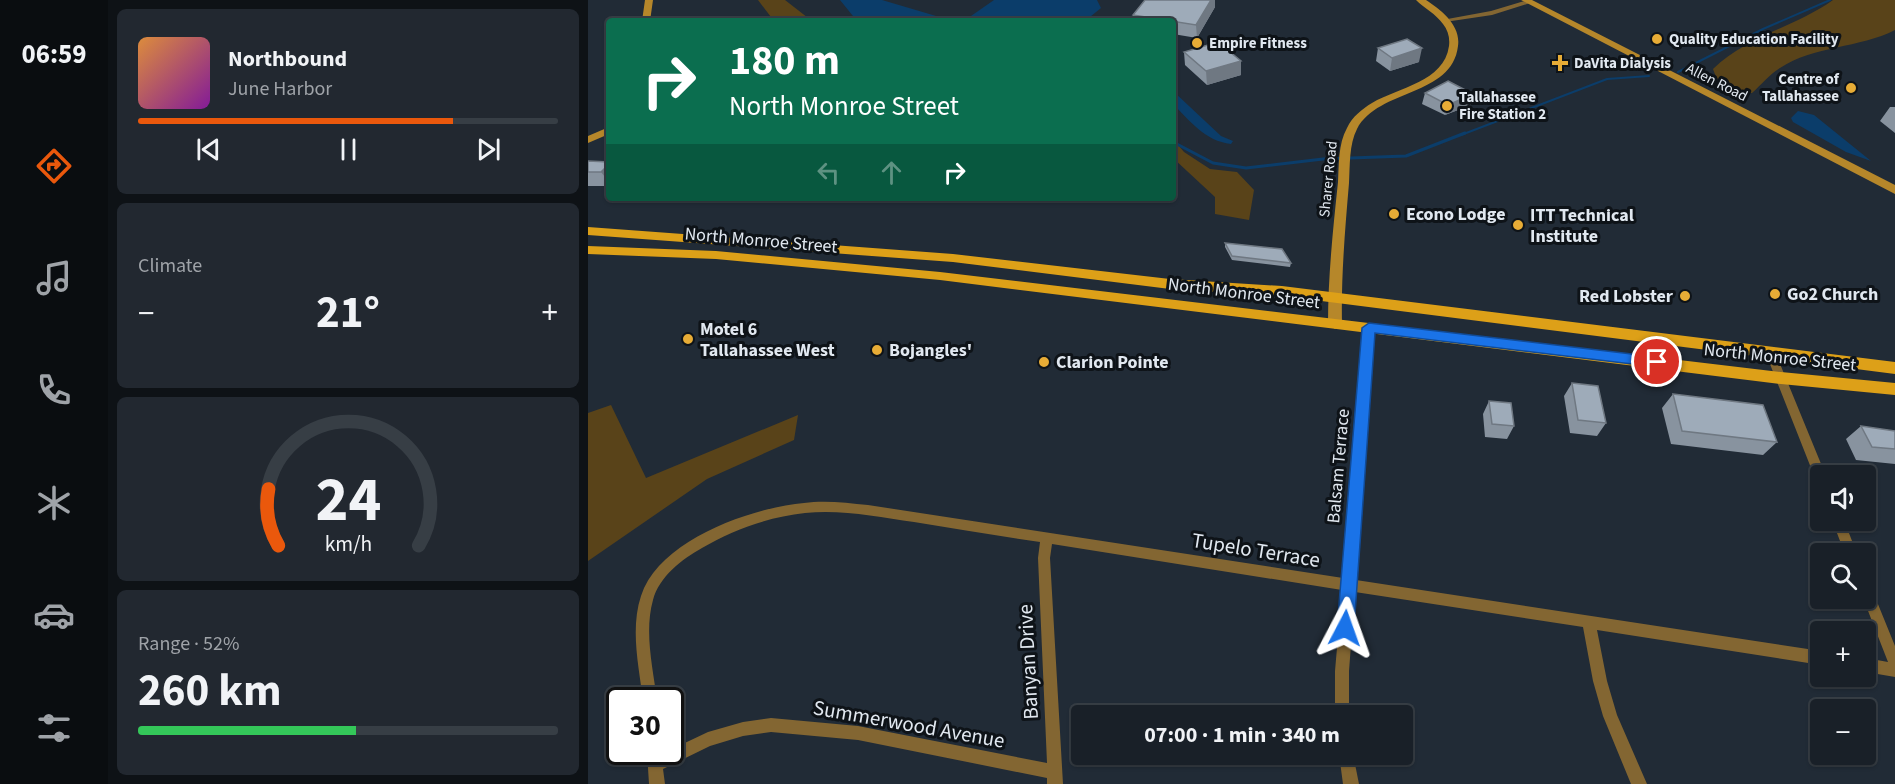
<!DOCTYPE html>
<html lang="en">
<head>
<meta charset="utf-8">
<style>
	:root { --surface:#192028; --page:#222830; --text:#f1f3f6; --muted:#9fa3a8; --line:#373e45; --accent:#ea580c }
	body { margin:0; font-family:"Source Sans 3",sans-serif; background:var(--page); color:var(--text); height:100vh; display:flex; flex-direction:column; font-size:22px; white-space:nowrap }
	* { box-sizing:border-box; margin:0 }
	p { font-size:20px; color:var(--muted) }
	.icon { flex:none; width:33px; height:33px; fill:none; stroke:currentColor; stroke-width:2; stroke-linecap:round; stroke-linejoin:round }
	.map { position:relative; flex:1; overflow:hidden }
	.details { display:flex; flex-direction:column; gap:9px; padding:9px; background:#0e1216; width:480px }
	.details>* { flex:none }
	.top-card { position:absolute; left:18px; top:18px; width:570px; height:183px; border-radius:6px; box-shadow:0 2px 4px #0004,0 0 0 2px var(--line); background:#0b6e4f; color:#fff; overflow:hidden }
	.buttons { position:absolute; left:1222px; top:465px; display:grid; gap:12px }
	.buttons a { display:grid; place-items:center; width:66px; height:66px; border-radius:6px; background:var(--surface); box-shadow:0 2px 4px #0004,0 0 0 2px var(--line); font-size:30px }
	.speed { position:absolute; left:18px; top:687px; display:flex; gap:12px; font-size:30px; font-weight:700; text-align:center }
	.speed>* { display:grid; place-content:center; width:78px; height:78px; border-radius:50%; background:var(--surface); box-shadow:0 2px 4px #0004,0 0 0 2px var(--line); line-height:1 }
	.speed .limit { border:3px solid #111; border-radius:9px; background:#fff; color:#111 }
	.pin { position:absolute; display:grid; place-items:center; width:51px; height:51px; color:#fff; margin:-26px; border:3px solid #fff; border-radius:50%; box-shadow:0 2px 6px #0007 }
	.me { position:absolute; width:66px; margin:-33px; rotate:4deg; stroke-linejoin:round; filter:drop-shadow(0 0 4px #0008) }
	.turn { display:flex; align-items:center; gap:21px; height:126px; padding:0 24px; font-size:27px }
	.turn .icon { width:78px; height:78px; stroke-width:2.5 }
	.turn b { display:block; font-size:42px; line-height:51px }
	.lanes { display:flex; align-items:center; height:57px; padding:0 24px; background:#0003; justify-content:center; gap:30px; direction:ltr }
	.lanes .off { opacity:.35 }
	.big { font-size:45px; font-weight:700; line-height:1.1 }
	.details .widget { flex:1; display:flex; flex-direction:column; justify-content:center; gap:9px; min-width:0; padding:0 21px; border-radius:9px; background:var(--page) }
	.details .dial { align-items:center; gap:0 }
	.dial svg { height:156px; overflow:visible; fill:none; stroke:var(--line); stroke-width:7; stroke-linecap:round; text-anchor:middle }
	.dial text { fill:var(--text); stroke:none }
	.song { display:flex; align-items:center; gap:18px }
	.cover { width:72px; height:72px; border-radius:9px; background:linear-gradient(135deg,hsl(30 70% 55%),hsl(290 70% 35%)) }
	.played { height:6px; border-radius:3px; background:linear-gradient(90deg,var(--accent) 75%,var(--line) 75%) }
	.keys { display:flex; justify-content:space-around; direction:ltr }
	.heat { display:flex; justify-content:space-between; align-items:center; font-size:33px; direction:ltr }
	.charge { height:9px; border-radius:4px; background:linear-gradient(90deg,#34c759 52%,var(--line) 0) }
	.trip { position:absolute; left:483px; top:705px; width:342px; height:60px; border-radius:6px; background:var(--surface); box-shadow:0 2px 4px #0004,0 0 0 2px var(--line); font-weight:700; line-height:60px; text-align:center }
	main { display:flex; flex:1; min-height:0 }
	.tab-bar { display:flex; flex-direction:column; width:108px; justify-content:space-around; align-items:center; background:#0a0d10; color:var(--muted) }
	.tab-bar .icon { width:42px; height:42px }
	.tab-bar .selected { color:var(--accent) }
	.tab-bar b { font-size:27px; color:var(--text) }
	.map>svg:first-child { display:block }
</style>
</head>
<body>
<main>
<nav class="tab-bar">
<b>06:59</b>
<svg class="icon selected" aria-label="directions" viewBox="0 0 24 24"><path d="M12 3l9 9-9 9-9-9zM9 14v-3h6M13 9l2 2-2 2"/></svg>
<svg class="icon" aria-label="music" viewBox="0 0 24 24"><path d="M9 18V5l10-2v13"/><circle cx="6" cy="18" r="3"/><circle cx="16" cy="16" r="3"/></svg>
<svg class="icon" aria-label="phone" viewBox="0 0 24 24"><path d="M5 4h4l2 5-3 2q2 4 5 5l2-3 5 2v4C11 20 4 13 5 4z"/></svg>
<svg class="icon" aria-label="climate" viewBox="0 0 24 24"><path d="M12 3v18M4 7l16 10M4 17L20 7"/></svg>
<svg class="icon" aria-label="car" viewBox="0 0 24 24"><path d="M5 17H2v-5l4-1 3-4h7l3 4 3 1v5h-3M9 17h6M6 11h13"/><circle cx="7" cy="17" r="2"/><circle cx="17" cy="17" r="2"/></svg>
<svg class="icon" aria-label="filters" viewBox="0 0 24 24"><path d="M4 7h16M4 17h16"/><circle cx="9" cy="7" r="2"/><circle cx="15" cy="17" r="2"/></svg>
</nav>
<section class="details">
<div class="widget">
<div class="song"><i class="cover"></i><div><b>Northbound</b><p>June Harbor</p></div></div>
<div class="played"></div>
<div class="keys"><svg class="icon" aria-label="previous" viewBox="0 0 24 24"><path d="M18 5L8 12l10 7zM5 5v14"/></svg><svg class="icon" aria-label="pause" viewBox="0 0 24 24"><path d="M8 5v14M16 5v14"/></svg><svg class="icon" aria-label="next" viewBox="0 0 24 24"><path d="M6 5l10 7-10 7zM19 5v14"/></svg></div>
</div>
<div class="widget"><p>Climate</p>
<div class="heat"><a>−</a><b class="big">21°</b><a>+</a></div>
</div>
<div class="widget dial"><svg viewBox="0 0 100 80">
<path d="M14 69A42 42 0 1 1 86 69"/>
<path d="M14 69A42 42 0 0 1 9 40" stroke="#ea580c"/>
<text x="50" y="56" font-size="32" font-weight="700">24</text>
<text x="50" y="72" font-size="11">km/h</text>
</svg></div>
<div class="widget"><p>Range · 52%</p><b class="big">260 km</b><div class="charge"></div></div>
</section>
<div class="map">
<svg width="1307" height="784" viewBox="0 0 1307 784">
	<rect width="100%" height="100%" fill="#212b36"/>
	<path fill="#594319" d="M 170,0 L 197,0 L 224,21 L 186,21 Z
		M 1245,0 L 1307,0 L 1307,30 C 1272,48 1225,46 1192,68 C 1182,74 1173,85 1164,93 C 1144,93 1132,90 1125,69 C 1159,36 1207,27 1245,0 Z
		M 585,139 L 596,152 L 622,169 L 649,172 L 666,190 L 661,220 L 627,214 L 627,197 L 585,158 Z
		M 23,405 L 58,478 L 210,415 L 206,440 L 119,479 L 0,561 L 0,413 Z"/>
	<path fill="#0b3d6a" d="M 252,0 L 294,0 L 365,21 L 383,16 L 406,0 L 509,0 L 513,8 L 497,21 L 269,21 Z
		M 585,91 L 633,136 L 645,141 L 643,144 C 617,141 602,121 585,104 Z
		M 1210,111 L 1226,115 L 1283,161 L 1258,152 L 1205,122 L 1203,118 Z"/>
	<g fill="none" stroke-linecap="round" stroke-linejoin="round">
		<path stroke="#0b3d6a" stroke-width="2" d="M 1090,72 L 1175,29 L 1242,0
			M 873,135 L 1019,79 L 1061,76"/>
		<path stroke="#0b3d6a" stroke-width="3" d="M 585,142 L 625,163 L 658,168 L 735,159 L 818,156 L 877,133"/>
		<path fill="#836632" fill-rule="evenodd" d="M 940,0 L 942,1 L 942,3 L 904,15 L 857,22 L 854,20 L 903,11 Z
			M 781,324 L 786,328 L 768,580 L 1233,651 L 1233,665 L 1009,630 L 1019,681 L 1029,715 L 1059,784 L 1043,784 L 1015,716 L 1005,681 L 995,627 L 767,592 L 761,671 L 761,716 L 747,716 L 747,671 L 754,590 L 464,544 L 462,558 L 475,784 L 459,784 L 459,778 L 270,740 L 183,732 L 155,736 L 122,746 L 75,769 L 77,784 L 61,784 L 59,752 L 73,752 L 74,754 L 82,752 L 82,750 L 120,732 L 155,722 L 183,718 L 270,726 L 459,763 L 450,558 L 452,542 C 410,536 368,529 326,522 C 290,517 253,509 217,513 C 180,517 145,530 114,548 C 94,559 71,577 65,600 C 56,632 65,668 69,700 L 55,700 C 51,668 42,629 53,596 C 71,540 163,508 216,503 C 237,500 259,503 280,505 L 755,578 L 776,328 Z
			M 1183,350 L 1188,354 L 1238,476 L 1233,476 L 1233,483 L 1229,482 L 1227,478 L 1178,354 Z
			M 1244,520 L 1256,520 L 1269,554 L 1257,554 Z
			M 1278,585 L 1283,587 L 1307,646 L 1307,677 L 1278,672 L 1278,658 L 1300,662 L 1275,598 L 1278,598 Z
			M 751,754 L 765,754 L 771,784 L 755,784 Z"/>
		<path fill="#b6872a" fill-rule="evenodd" d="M 57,0 L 65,0 L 62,21 L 54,21 Z
			M 828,0 L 838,0 C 853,10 873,25 870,46 C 864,97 791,88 769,129 C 761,144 762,166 761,183 C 757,230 753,277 754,324 L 747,329 L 740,324 C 740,277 745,229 750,182 C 751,165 750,144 759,128 C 764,117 774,109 784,103 C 811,87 856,82 861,46 C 862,38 860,30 855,24 C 848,14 836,8 828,0 Z
			M 933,0 L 944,0 L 1307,185 L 1307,194 Z
			M 21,127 L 21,134 L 0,143 L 0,136 Z"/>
		<path fill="#dda018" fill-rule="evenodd" d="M 0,227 L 365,254 L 582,279 L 694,286 L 1307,362 L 1307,374 L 694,296 L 582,289 L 365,262 L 0,235 Z
			M 0,246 L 128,251 L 352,272 L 1193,372 L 1307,383 L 1307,395 L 1193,384 L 352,280 L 128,259 L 0,254 Z"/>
	</g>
	<path fill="#88939f" d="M 557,0 L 627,0 L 627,7 L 609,38 L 585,34 L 585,21 L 545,21 L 545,15 Z
		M 790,48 L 831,62 L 802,71 L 788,61 Z
		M 596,52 L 653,75 L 619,85 L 597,65 Z
		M 837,93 L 883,105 L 857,115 L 834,104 Z
		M 1302,107 L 1307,107 L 1307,133 L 1292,121 Z
		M 0,161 L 21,162 L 21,186 L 0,186 Z
		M 637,243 L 703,263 L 702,267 L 644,260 L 637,247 Z
		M 984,383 L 1018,423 L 1009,436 L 982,433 L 976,396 Z
		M 1085,394 L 1189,442 L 1175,455 L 1083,444 L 1074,408 Z
		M 901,401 L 926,426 L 919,439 L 897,437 L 895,414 Z
		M 1273,426 L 1307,431 L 1307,464 L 1268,460 L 1258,439 Z"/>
	<path fill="#6f7882" d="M 623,0 L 627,0 L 627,7 L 609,38 L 608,25 Z
		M 834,48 L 831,62 L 802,71 L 804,58 Z
		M 653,61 L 653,75 L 619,85 L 618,71 Z
		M 885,94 L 883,105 L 857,115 L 860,105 Z
		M 21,164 L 21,182 L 13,172 Z"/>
	<path fill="#9eabb9" stroke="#6f7882" stroke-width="1.5" d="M 557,0 L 623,0 L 608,25 L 545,15 Z
		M 819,39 L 834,48 L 804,58 L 790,48 Z
		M 630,42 L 653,61 L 618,71 L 596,52 Z
		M 860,81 L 885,94 L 860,105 L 837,93 Z
		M 0,161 L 21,162 L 21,164 L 13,172 L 0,172 Z
		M 637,243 L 694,249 L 703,263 L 644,256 Z
		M 984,383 L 1010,386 L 1018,423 L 990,420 Z
		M 1085,394 L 1175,405 L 1189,442 L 1094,431 Z
		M 901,401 L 923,403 L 926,426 L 904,424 Z
		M 1273,426 L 1307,431 L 1307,449 L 1284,447 Z"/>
	<path fill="#1a73e8" stroke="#114b97" stroke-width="1.5" d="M 781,323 L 1069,357 L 1075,362 L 1069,367 L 787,333 L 766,628 L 763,634 L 757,637 L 751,634 L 749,628 L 774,328 Z"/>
	<g fill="#e7ac36" stroke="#0e1318" stroke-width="2">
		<circle cx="1069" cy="39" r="6"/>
		<circle cx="609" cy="43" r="6"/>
		<path d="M969 54h6v6h6v6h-6v6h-6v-6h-6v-6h6z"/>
		<circle cx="1263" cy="88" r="6"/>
		<circle cx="859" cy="106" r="6"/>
		<circle cx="806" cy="214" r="6"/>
		<circle cx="930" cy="225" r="6"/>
		<circle cx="1187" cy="294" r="6"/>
		<circle cx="1097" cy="296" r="6"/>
		<circle cx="100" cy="339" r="6"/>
		<circle cx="289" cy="350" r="6"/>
		<circle cx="456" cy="362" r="6"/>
	</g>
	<g text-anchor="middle" stroke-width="6" stroke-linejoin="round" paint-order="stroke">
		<g font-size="15" font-weight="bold" fill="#e1e8f0" stroke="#0e1318" text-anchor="start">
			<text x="1081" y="44">Quality Education Facility</text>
			<text x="621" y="48">Empire Fitness</text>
			<text x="986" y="68">DaVita Dialysis</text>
			<text x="1251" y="84" text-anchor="end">Centre of<tspan x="1251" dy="17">Tallahassee</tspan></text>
			<text x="871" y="102">Tallahassee<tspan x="871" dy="17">Fire Station 2</tspan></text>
		</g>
		<g font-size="15" fill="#e1e8f0" stroke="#0e1318">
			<text transform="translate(1129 82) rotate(27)" y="5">Allen Road</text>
			<text transform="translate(740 179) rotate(-84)" y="5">Sharer Road</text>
		</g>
		<g font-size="18" font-weight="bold" fill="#e1e8f0" stroke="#0e1318" text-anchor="start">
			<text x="818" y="220">Econo Lodge</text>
			<text x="942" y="221">ITT Technical<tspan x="942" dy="21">Institute</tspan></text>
			<text x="1199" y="300">Go2 Church</text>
			<text x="1085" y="302" text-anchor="end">Red Lobster</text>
			<text x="112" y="335">Motel 6<tspan x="112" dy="21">Tallahassee West</tspan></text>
			<text x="301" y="356">Bojangles'</text>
			<text x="468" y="368">Clarion Pointe</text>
		</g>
		<g font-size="18" fill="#e1e8f0" stroke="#0e1318">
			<text transform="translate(173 240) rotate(5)" y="6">North Monroe Street</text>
			<text transform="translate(656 293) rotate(7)" y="6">North Monroe Street</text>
			<text transform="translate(1192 357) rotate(6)" y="6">North Monroe Street</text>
			<text transform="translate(750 466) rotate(-85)" y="6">Balsam Terrace</text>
		</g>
		<g font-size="21" fill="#e1e8f0" stroke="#0e1318">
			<text transform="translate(668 550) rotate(9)" y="7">Tupelo Terrace</text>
			<text transform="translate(440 662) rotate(-93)" y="7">Banyan Drive</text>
			<text transform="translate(321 724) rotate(10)" y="7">Summerwood Avenue</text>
		</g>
	</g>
</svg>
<div class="buttons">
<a><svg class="icon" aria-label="sound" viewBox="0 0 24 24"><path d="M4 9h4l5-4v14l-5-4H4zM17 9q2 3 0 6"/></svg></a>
<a><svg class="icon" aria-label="search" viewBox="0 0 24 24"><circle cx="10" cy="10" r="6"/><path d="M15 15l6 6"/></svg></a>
<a>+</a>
<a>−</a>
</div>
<div class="speed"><div class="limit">30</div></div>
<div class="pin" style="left:1069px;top:362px;background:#d93025"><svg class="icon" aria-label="arrive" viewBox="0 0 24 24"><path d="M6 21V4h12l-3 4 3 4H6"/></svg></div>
<svg class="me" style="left:757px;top:628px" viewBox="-20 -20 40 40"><path d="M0-17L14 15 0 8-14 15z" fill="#1a73e8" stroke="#fff" stroke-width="4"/></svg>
<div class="trip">07:00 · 1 min · 340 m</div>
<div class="top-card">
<div class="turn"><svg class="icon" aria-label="right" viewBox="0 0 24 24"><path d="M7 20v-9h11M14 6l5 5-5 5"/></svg><div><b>180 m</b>North Monroe Street</div></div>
<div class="lanes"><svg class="icon off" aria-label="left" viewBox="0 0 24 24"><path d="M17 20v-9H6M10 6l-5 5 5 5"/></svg><svg class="icon off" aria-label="ahead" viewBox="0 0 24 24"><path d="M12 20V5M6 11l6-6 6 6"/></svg><svg class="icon" aria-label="right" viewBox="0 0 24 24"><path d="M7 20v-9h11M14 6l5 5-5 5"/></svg></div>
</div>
</div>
</main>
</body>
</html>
